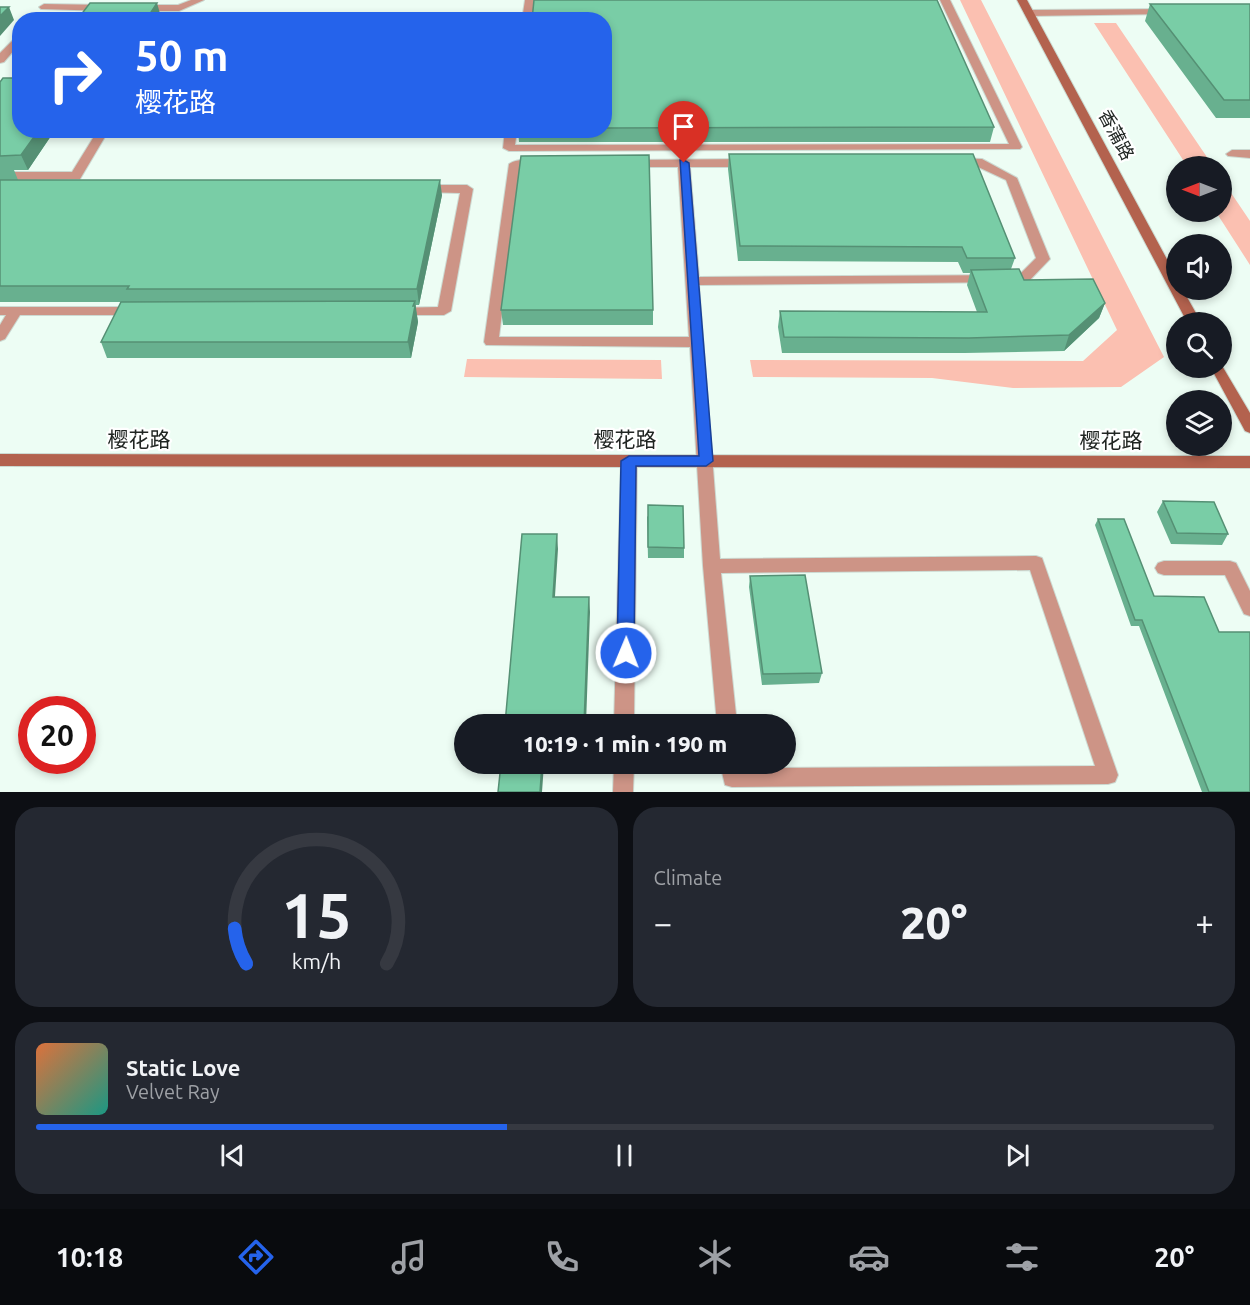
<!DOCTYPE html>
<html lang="en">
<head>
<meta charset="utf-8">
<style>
	:root { --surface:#171b24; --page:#242831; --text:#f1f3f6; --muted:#9ea1a6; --line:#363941; --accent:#2563eb }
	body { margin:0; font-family:Ubuntu,"Noto Sans SC",sans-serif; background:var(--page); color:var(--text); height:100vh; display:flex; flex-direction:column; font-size:22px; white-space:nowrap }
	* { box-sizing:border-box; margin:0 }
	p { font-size:20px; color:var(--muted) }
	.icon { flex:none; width:33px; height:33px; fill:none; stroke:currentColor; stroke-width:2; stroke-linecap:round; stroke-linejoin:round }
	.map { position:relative; height:792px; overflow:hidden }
	.panel { display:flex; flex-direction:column; gap:15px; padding:15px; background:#0d0f14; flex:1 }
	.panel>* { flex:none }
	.top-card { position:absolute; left:12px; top:12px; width:600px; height:126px; border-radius:24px; box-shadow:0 3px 9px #0003; background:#2563eb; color:#fff; overflow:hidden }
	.needle { width:39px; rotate:270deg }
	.buttons { position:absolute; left:1166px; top:156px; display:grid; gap:12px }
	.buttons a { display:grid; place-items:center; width:66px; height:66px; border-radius:50%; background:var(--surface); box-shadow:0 3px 9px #0003; font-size:30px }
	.speed { position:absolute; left:18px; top:696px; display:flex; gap:12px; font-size:30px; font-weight:700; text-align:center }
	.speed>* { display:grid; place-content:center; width:78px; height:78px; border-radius:50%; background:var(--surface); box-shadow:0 3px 9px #0003; line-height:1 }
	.speed .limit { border:9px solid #d22; background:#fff; color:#111 }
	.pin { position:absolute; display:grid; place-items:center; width:51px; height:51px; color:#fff; margin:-62px -26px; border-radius:50% 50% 50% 0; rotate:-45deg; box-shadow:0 0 6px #0007 }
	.pin .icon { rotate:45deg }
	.me { position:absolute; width:66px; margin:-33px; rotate:1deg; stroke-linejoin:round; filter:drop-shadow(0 0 4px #0008) }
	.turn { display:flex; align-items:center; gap:21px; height:126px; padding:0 24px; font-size:27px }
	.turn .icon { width:78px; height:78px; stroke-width:2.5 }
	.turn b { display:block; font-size:42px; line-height:51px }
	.big { font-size:45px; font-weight:800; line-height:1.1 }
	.panel .card { flex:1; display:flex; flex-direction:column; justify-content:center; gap:9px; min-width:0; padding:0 21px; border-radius:24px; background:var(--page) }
	.panel .dial { align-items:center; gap:0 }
	.dial svg { height:156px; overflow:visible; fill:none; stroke:var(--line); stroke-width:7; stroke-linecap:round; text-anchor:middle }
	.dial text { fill:var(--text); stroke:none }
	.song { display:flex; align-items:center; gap:18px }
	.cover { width:72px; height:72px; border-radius:9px; background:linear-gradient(135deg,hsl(20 70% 55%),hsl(170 70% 35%)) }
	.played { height:6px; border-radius:3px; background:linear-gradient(90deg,var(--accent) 40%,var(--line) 40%) }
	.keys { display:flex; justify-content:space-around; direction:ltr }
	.heat { display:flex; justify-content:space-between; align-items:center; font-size:33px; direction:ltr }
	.panel .tiles { flex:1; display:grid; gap:15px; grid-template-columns:1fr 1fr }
	.card:last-child { grid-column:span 2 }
	.trip { position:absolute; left:454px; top:714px; width:342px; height:60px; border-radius:30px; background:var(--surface); box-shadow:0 3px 9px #0003; font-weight:800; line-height:60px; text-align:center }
	.dock { display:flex; height:96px; justify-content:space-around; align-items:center; background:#090b0e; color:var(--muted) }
	.dock .icon { width:42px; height:42px }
	.dock .active { color:var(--accent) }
	.dock b { font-size:27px; color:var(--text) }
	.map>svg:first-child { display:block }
</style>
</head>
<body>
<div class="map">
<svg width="1250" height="792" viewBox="0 0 1250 792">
	<rect width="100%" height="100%" fill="#edfdf4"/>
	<path fill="#fbc0b1" d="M 960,0 L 981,0 L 1164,357 L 1121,387 L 1013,388 L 932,378 L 753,377 L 750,360 L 1083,361 L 1117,330 Z
		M 1094,23 L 1116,23 L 1213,166 L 1187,166 Z
		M 1221,178 L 1250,221 L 1250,265 L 1216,212 L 1221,212 Z
		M 467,359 L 661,360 L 662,379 L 464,377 Z"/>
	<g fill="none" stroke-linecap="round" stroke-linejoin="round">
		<g stroke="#ccdad2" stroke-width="2">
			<path id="lane" d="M 191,0 L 204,0 L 179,11 L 137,11 L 132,8 L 137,5 L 178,5 Z
				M 525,0 L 535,0 L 532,20 L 522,20 Z
				M 940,0 L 950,0 L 1022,147 L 1020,149 L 509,151 L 503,148 L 505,130 L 517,130 L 515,145 L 1009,144 Z
				M 44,4 L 107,5 L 112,8 L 107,11 L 41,9 L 39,7 Z
				M 1166,9 L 1169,10 L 1169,14 L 1029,16 L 1024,13 L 1029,10 Z
				M 20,33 L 20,43 L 4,62 L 0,63 L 0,53 Z
				M 98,130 L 109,130 L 80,179 L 0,180 L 0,172 L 72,172 Z
				M 1232,150 L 1250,150 L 1250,158 L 1228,156 L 1226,154 Z
				M 957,158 L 982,159 L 1017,178 L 1050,259 L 1028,282 L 699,285 L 720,559 L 1036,556 L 1042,558 L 1118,775 L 1115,782 L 1108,784 L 732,787 L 725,785 L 720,764 L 740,764 L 741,768 L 1095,766 L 1030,570 L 721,573 L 737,724 L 717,724 L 703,566 L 690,347 L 486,345 L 484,342 L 509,164 C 517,158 537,158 545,164 L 539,168 L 520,168 L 499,337 L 689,337 L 678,167 L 629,167 L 623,163 L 625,160 L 747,159 L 753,163 L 747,167 L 690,167 L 699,277 L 1019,275 L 1036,258 L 1006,180 L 976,166 L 953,165 L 951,162 Z
				M 423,185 L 467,185 L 473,189 L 451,311 L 444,315 L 396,315 L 391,314 L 389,311 L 391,308 L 438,307 L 460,193 L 419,192 L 419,186 Z
				M 0,307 L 135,307 L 142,311 L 135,315 L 20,315 L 5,339 L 0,341 L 0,325 L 6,315 L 0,315 Z
				M 629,455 L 635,457 L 637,461 L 634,724 L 614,724 L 621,461 L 623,457 Z
				M 1164,561 L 1230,561 L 1236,563 L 1250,591 L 1250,616 L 1244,614 L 1225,575 L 1164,575 L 1158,573 L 1155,568 L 1158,563 Z
				M 614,764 L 634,764 L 633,792 L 613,792 Z"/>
		</g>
		<g stroke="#ccdad2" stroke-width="2">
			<path id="secondary" d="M 1017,0 L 1027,0 L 1176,276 L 1176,290 L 1183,290 L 1201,322 L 1187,322 Z
				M 1221,364 L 1250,413 L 1250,433 L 1245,431 L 1211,368 L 1221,368 Z
				M 0,454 L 1250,456 L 1250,468 L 0,466 Z"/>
		</g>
		<use href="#lane" fill="#cd9486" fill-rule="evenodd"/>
		<use href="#secondary" fill="#b3624e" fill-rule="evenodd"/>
	</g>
	<path fill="#68b08f" d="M 1150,4 L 1250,4 L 1250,118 L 1216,118 L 1145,21 Z
		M 604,20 L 994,127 L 990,142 L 519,142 L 518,130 L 604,130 Z
		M 0,82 L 20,130 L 55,130 L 28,170 L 14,170 L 18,180 L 442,195 L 419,305 L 415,305 L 418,322 L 411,358 L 107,358 L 101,342 L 121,302 L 0,302 Z
		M 729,154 L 1015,258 L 1011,269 L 1024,280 L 1105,303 L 1099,318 L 1064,351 L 965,353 L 782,353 L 778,327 L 780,311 L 977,312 L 967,285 L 970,273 L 963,273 L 958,262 L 738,261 L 728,169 Z
		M 501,310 L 653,310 L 653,325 L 503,325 Z
		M 1163,501 L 1228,534 L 1222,545 L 1171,544 L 1157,512 Z
		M 647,516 L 684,548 L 684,558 L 648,558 Z
		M 1098,519 L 1154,596 L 1219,632 L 1250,792 L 1202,792 L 1139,626 L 1131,626 L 1095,525 Z
		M 750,576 L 822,673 L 819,683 L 762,685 L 749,587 Z"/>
	<path fill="#559074" d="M 157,3 L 161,17 L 159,20 L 146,20 Z
		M 9,7 L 14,20 L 0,36 L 0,16 Z
		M 39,130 L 55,130 L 28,170 L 21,155 Z
		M 440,180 L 442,195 L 419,305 L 417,289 Z
		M 415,301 L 418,322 L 411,358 L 408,342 Z
		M 1105,303 L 1099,318 L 1064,351 L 1069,335 Z
		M 557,534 L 558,549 L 554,612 L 553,597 Z
		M 589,597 L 590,612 L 586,724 L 584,724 Z
		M 542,764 L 544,764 L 542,792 L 540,792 Z"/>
	<path fill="#79cda6" stroke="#559074" stroke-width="1.5" d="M 534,0 L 937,0 L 994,127 L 604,128 L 604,20 L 532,20 Z
		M 90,3 L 157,3 L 146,20 L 77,20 Z
		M 1150,4 L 1250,4 L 1250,100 L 1224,100 Z
		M 0,7 L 9,7 L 0,16 Z
		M 3,78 L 20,78 L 20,130 L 39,130 L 21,155 L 0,156 L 0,82 Z
		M 729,154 L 973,154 L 1015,258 L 967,258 L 962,247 L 740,246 Z
		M 649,155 L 653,310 L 501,310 L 521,156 Z
		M 0,180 L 440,180 L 417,289 L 127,289 L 129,286 L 0,286 Z
		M 1019,269 L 1024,280 L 1093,279 L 1105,303 L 1069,335 L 969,338 L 784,337 L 780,311 L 987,312 L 971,270 Z
		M 415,301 L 413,306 L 415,306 L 408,342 L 101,342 L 121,302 Z
		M 1163,501 L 1214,502 L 1228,534 L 1177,533 Z
		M 648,505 L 683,506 L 684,548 L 648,547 Z
		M 1098,519 L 1124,519 L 1154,596 L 1204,597 L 1219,632 L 1250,632 L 1250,792 L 1209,792 L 1142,620 L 1135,620 Z
		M 522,534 L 557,534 L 553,597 L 589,597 L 584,724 L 505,724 Z
		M 805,575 L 822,673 L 763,674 L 750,576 Z
		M 501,764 L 542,764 L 540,792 L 498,792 Z"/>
	<path fill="#2563eb" stroke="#184099" stroke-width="1.5" d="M 680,160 L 684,160 L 689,163 L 713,461 L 706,466 L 636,466 L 634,653 L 631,658 L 626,660 L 620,658 L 617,653 L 621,461 L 629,456 L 699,456 Z"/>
	<g text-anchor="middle" stroke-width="4.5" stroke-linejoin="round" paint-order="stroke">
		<g font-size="18" fill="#202522" stroke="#fff">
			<text transform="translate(1116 135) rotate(62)" y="6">香蒲路</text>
		</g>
		<g font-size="21" fill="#202522" stroke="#fff">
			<text x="139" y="447">樱花路</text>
			<text x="625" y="447">樱花路</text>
			<text x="1111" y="448">樱花路</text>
		</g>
	</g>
</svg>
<div class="buttons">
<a><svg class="needle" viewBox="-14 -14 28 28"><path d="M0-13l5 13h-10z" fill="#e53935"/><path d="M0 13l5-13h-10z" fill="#9ea1a6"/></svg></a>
<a><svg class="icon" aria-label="sound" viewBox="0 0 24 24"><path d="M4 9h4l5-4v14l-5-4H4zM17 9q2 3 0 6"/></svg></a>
<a><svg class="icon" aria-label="search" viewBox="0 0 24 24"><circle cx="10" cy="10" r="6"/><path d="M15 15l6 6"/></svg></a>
<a><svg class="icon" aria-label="layers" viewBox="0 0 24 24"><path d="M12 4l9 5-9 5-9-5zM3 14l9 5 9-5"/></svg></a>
</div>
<div class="speed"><div class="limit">20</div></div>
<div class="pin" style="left:684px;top:163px;background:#d93025"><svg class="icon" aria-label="arrive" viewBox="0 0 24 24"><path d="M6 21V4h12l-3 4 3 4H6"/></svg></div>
<svg class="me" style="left:626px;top:653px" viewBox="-20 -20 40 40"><circle r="17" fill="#2563eb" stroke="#fff" stroke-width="3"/><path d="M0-11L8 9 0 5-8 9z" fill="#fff"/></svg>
<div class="trip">10:19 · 1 min · 190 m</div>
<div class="top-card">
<div class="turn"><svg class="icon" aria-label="right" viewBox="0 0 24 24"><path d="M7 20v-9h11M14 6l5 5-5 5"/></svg><div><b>50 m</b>樱花路</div></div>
</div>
</div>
<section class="panel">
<div class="tiles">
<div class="card dial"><svg viewBox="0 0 100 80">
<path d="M14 69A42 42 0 1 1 86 69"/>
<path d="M14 69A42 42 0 0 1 8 51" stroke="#2563eb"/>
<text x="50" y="56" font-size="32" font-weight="700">15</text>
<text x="50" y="72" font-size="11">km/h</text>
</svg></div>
<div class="card"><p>Climate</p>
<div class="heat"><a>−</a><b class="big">20°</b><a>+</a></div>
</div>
<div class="card">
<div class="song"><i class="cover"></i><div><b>Static Love</b><p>Velvet Ray</p></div></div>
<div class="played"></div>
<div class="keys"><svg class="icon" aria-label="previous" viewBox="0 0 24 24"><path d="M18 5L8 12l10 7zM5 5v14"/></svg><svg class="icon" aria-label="pause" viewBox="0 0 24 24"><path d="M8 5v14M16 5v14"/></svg><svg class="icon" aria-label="next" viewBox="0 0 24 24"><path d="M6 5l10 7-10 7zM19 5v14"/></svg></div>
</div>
</div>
</section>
<nav class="dock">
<b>10:18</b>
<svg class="icon active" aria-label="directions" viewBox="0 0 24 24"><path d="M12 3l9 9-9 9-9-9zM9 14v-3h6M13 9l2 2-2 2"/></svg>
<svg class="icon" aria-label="music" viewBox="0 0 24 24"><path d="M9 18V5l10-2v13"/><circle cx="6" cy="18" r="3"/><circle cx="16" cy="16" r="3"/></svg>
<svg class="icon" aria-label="phone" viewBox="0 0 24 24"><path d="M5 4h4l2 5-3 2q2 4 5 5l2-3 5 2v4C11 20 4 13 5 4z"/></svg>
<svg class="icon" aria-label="climate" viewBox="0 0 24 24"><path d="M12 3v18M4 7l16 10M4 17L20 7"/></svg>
<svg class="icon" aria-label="car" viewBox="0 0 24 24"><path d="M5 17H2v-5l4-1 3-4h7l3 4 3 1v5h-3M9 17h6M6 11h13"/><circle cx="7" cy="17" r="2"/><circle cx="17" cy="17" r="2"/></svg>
<svg class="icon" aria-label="filters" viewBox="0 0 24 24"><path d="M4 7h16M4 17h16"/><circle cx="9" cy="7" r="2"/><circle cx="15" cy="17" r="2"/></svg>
<b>20°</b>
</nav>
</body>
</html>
